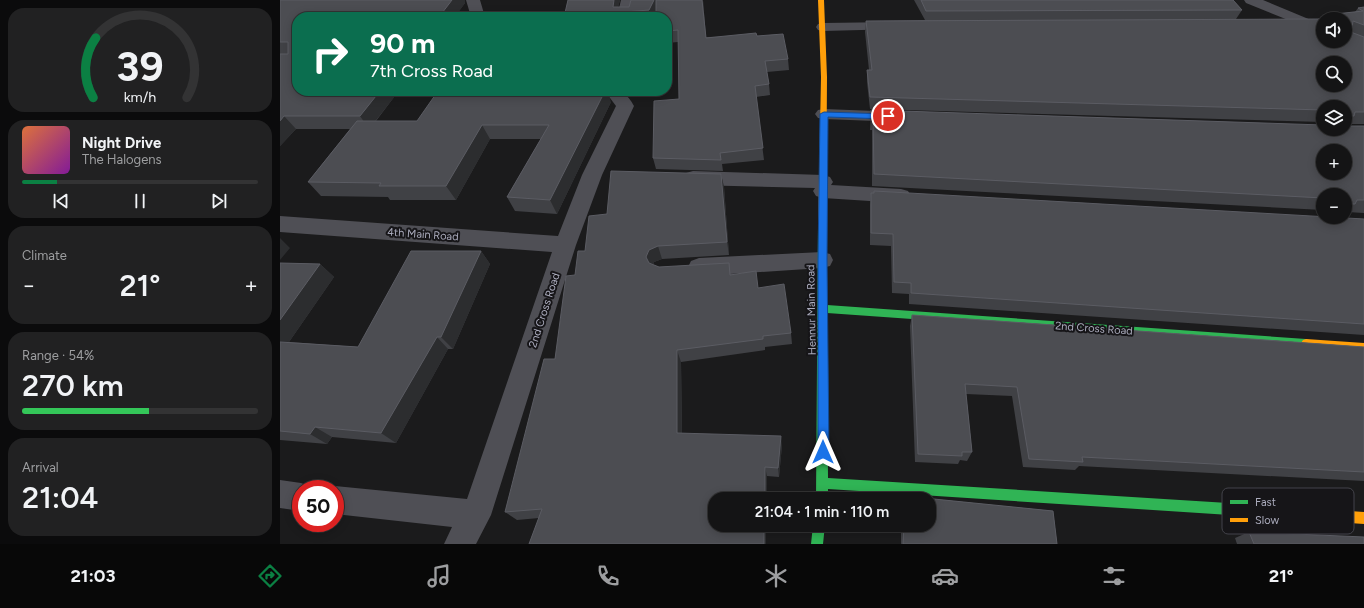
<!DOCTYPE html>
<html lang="en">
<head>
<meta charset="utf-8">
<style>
	:root { --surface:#141415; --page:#212122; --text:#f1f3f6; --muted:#9d9ea0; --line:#333334; --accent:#0b8043 }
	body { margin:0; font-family:Figtree,sans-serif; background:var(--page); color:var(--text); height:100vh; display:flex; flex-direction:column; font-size:15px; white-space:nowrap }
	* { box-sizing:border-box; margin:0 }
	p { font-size:13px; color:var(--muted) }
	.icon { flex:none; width:22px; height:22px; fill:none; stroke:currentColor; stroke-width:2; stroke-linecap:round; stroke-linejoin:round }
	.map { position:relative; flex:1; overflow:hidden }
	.panel { display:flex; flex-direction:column; gap:8px; padding:8px; background:#0b0b0c; width:280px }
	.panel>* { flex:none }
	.guide { position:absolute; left:12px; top:12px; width:380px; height:84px; border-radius:16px; box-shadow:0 2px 10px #0003,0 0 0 1px var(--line); background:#0b6e4f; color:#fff; overflow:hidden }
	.buttons { position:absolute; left:1036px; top:12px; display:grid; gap:8px }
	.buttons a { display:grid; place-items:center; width:36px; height:36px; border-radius:50%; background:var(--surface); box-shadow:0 2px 10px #0003,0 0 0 1px var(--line); font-size:20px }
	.speed { position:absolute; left:12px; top:480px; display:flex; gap:8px; font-size:20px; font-weight:700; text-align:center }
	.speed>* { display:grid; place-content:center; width:52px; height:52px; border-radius:50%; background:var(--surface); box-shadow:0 2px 10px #0003,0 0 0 1px var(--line); line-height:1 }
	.speed .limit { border:6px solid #d22; background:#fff; color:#111 }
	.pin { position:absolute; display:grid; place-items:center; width:34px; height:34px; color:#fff; margin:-17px; border:2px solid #fff; border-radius:50%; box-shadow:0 1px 4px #0007 }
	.me { position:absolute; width:44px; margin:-22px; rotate:0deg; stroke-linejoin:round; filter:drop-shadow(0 0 3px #0008) }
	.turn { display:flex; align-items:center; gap:14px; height:84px; padding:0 12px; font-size:18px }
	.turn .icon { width:52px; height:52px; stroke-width:2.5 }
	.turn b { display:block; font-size:28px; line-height:34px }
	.big { font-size:30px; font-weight:600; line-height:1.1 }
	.panel .card { flex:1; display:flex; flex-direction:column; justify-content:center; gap:6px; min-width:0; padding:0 14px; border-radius:16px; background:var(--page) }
	.panel .dial { align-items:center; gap:0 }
	.dial svg { height:104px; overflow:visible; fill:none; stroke:var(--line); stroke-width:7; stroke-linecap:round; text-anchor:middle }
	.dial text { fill:var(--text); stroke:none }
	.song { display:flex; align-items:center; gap:12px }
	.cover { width:48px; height:48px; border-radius:6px; background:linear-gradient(135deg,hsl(20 70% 55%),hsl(290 70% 35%)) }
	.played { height:4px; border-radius:2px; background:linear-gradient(90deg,var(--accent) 15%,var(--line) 15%) }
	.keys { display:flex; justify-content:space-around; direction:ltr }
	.heat { display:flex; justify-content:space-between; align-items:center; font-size:22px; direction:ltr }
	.charge { height:6px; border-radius:3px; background:linear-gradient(90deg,#34c759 54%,var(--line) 0) }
	.trip { position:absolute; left:428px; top:492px; width:228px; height:40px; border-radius:16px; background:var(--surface); box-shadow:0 2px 10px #0003,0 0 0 1px var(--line); font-weight:600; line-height:40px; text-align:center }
	.tabs { display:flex; height:64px; justify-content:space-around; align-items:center; background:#080808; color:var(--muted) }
	.tabs .icon { width:28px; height:28px }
	.tabs .current { color:var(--accent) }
	.tabs b { font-size:18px; color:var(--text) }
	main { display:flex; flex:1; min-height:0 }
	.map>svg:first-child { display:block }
</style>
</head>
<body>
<main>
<section class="panel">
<div class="card dial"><svg viewBox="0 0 100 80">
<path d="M14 69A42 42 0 1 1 86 69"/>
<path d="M14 69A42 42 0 0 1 16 23" stroke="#0b8043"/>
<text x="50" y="56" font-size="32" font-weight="700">39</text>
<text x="50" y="72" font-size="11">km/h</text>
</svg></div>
<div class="card">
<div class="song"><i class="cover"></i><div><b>Night Drive</b><p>The Halogens</p></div></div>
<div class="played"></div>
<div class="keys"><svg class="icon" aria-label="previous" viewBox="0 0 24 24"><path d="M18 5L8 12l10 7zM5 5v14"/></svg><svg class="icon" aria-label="pause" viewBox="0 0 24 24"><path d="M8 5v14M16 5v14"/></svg><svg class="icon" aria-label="next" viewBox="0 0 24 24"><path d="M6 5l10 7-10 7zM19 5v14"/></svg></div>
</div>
<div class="card"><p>Climate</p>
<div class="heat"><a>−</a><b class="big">21°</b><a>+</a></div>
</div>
<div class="card"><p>Range · 54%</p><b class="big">270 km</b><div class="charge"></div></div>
<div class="card"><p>Arrival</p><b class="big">21:04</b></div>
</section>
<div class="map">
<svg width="1084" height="544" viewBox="0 0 1084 544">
	<rect width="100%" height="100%" fill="#1b1b1c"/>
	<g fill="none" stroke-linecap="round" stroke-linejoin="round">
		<path fill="#4f4f55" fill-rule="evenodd" d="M 186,0 L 200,0 L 205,17 L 191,17 Z
			M 341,0 L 355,0 L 351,17 L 337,17 Z
			M 964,0 L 983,0 L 1043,25 L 1043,34 L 966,3 Z
			M 615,22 L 620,23 L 622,26 L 620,29 L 543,31 L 538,30 L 536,27 L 538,24 L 543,23 Z
			M 313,91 C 333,91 343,85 354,106 L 322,175 L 296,245 L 211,515 L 196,544 L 164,544 L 172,527 L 55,514 L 55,489 L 47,489 L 55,486 L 187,499 L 272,252 L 0,232 L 0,216 L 278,236 L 302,175 L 336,106 L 330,98 L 315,95 Z
			M 544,109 L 621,112 L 627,113 L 630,117 L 627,121 L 621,122 L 544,119 L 538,118 L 535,114 L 538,110 Z
			M 413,171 L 543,175 L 550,177 L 553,182 L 551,185 L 621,189 L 628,191 L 631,196 L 628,201 L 621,203 L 543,198 L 536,196 L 533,191 L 535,188 L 413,185 L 406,183 L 403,178 L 406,173 Z
			M 542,252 L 550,254 L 553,260 L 550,266 L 542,268 L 419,276 L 411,273 L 408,267 L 411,261 L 419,258 Z
			M 0,480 L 21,483 L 31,487 L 32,489 L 21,489 L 21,511 L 0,508 Z"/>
		<path fill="#30b455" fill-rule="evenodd" d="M 542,224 L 546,227 L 547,305 L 1026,339 L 1029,340 L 1031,343 L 1029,346 L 1026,347 L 547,313 L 548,478 L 997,506 L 1001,508 L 1003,512 L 1001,516 L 997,518 L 548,489 L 548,499 L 536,499 L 538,227 Z
			M 533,525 L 545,525 L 543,544 L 531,544 Z"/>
		<path fill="#ff9f0a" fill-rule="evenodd" d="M 538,0 L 544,0 L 547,77 L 546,227 L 542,230 L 538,227 L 541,77 Z
			M 1026,339 L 1084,343 L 1084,351 L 1026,347 L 1023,346 L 1021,343 L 1023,340 Z
			M 997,506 L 1084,512 L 1084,524 L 997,518 L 993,516 L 991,512 L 993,508 Z"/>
	</g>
	<path fill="#404145" d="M 0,0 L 185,3 L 96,121 L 137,121 L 331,102 L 277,214 L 235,211 L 227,197 L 261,139 L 210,139 L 176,200 L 110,200 L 108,197 L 41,196 L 28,182 L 70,129 L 16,129 L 0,146 Z
		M 288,0 L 340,0 L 338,7 L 349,7 L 351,0 L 423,0 L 426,37 L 477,36 L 508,59 L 509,70 L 487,72 L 489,84 L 490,95 L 476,97 L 484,160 L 442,164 L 443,171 L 376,169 L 373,158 L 399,99 L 398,42 L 387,43 L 387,17 L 376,12 L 373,17 L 284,17 Z
		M 634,0 L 953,0 L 962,10 L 956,19 L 1038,19 L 1075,12 L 1078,8 L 1084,7 L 1084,124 L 1067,124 L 1065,126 L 1084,126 L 1084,213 L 1067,212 L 1065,214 L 1065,195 L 1043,195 L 1043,210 L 592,186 L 592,130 L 590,130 L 591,110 L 1065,129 L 1065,107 L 1043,107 L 1043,122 L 590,109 L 587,82 L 587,70 L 589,70 L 585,32 L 586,21 L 645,20 Z
		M 441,174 L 444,187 L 449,255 L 382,259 L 374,262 L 373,265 L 379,267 L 451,274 L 478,288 L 511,333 L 512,344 L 485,347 L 485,350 L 401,362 L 402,433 L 502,445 L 499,477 L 487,476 L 435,525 L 486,525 L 486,544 L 249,544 L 259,518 L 237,520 L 225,512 L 275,359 L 295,275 L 305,251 L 327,214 Z
		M 591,193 L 1084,219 L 1084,335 L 629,304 L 629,294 L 612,293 L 611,246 L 590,245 L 590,205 Z
		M 201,251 L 210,264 L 173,349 L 168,349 L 116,443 L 52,437 L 47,444 L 0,440 L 0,263 L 40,264 L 54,277 L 9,342 L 78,347 Z
		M 632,315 L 1084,347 L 1084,481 L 799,466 L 795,470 L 743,467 L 732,396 L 686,394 L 692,452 L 687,461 L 680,460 L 678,464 L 635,462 L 630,326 Z
		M 624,496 L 773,511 L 777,544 L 621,544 L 621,525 L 649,525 L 649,499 L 623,499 Z
		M 969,532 L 1084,544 L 957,544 L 955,538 Z"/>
	<path fill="#2c2d2f" d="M 172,0 L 185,0 L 185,3 L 175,17 L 159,17 Z
		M 334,0 L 340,0 L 337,12 L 333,7 Z
		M 374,0 L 377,0 L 379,6 L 373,17 L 370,17 L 369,10 Z
		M 422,0 L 423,0 L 427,49 L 426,38 Z
		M 100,91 L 119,91 L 89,129 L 80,116 Z
		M 325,91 L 328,91 L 331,102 L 277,214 L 270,200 Z
		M 4,116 L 16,129 L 0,146 L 0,121 Z
		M 202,125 L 210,139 L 176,200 L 166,186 Z
		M 441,174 L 444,187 L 449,255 L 447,242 Z
		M 0,238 L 10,248 L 0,260 Z
		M 378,246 L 382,259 L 374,262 L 371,270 L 366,257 L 369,250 Z
		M 201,251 L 210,264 L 173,349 L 161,337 Z
		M 40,264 L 54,277 L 2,352 L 0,351 L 0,320 Z
		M 157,337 L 168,349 L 116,443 L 101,433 Z
		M 397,350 L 401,362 L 402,443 L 397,433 Z
		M 35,427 L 52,437 L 47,444 L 30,434 Z
		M 501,436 L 502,445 L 499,477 L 498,468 Z
		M 485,467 L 487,476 L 487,499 L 485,499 Z
		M 484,525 L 486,525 L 486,544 L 484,544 Z"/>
	<path fill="#4c4d52" stroke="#5b5c63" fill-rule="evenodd" d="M 0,0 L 172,0 L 159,17 L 17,17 L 17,91 L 100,91 L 80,116 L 4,116 L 0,121 L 0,54 L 8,54 L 8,42 L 0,42 Z
		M 288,0 L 334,0 L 333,7 L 349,7 L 351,0 L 374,0 L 369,10 L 284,17 Z
		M 376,0 L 422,0 L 426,38 L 476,33 L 477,36 L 503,34 L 508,59 L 485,61 L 489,84 L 475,86 L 483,148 L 440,153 L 441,160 L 373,158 L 374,101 L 399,99 L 398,30 L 387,31 L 387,17 L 376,17 Z
		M 641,0 L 953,0 L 962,10 L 646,11 Z
		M 1084,7 L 1084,25 L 1073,21 L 1072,28 L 1067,28 L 1068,31 L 1084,37 L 1084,112 L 1075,112 L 1074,116 L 1065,116 L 1065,107 L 1043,107 L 1043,110 L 590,97 L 587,70 L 592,70 L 586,21 L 1038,19 L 1043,18 L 1046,15 L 1083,11 L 1078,8 ZM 1043,19 L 1065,19 L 1065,41 L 1043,41 ZM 1043,63 L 1065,63 L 1065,85 L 1043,85 Z
		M 158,91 L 325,91 L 270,200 L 227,197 L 269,125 L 202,125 L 166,186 L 99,186 L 101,183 L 28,182 L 77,121 L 137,121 Z
		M 591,110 L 1043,125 L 1043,129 L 1065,129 L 1065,126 L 1084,126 L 1084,200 L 1077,200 L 1075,204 L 1065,204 L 1065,195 L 1043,195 L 1043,198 L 594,174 L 593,118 L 591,118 ZM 1043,151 L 1065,151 L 1065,173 L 1043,173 Z
		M 331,171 L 441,174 L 447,242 L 378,246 L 369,250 L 366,257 L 369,263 L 379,267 L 449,263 L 450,275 L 476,271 L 478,288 L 504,284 L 511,333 L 483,336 L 483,339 L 397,350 L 397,433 L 501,436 L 498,468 L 485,467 L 485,499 L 435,499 L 435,525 L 484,525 L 484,544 L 249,544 L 262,509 L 225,512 L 264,359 L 275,359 L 286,276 L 295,275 L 298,251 L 305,251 L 309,216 L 327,214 Z
		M 594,191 L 1084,219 L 1084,324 L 631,293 L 631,283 L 614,282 L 613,234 L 591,233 L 591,193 L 594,193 Z
		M 131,251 L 201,251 L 161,337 L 157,337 L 101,433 L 35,427 L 30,434 L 0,431 L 0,342 L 78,347 Z
		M 0,263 L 40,264 L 0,320 Z
		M 632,315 L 1084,347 L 1084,472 L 802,457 L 803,462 L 749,459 L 737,387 L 685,384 L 692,452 L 682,452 L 682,456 L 638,454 Z
		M 624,496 L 773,511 L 777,544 L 623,544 L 624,525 L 649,525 L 649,499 L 624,499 Z
		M 969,532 L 1084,537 L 1084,544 L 974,544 Z"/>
	<path fill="#1a73e8" stroke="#114b97" d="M 544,112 L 608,114 L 611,116 L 608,119 L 548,117 L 547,260 L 549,452 L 547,456 L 543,457 L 539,456 L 538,452 L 538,260 L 540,114 Z"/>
	<g text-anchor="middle" stroke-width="4" stroke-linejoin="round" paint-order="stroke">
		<g font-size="11" fill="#acadbe" stroke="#161518">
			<text transform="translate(143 234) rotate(4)" y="4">4th Main Road</text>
			<text transform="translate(264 310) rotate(-72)" y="4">2nd Cross Road</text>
			<text transform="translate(531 310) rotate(-91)" y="4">Hennur Main Road</text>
			<text transform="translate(814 328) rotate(4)" y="4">2nd Cross Road</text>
		</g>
	</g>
	<rect x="942" y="488" width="132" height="46" rx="6" fill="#161518" stroke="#43434a" stroke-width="1"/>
	<rect x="950" y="500" width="18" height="4" fill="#30b455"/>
	<rect x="950" y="518" width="18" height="4" fill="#ff9f0a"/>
	<g font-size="11" fill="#acadbe">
		<text x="975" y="506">Fast</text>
		<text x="975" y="524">Slow</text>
	</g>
</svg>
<div class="buttons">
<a><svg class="icon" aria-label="sound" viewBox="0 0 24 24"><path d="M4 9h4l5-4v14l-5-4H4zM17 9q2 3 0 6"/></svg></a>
<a><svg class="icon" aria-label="search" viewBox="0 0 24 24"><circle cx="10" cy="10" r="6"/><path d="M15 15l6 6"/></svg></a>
<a><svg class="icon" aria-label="layers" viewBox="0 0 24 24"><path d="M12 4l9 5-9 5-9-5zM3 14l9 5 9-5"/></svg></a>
<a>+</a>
<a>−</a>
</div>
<div class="speed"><div class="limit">50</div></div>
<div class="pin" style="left:608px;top:116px;background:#d93025"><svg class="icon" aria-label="arrive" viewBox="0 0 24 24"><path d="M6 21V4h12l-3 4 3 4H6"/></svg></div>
<svg class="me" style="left:543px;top:452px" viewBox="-20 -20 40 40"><path d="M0-17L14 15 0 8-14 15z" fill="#1a73e8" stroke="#fff" stroke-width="4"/></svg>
<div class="trip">21:04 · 1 min · 110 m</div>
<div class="guide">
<div class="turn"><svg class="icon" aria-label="right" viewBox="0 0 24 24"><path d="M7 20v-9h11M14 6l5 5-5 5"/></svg><div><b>90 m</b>7th Cross Road</div></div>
</div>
</div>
</main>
<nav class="tabs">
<b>21:03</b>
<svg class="icon current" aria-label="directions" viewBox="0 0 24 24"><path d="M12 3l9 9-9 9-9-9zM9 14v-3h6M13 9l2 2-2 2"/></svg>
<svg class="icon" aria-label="music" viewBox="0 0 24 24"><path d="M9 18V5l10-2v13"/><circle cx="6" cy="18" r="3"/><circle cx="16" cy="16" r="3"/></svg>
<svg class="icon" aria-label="phone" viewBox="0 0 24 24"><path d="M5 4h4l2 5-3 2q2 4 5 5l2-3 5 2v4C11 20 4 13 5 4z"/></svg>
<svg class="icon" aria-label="climate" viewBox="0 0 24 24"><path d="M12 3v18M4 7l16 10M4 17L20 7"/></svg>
<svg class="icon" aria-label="car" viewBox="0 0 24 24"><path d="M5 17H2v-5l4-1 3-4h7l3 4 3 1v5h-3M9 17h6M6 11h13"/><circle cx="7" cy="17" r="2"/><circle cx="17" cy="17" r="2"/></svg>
<svg class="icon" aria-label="filters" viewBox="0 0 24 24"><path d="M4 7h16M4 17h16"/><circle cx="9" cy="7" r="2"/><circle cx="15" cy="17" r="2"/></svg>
<b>21°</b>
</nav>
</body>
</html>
